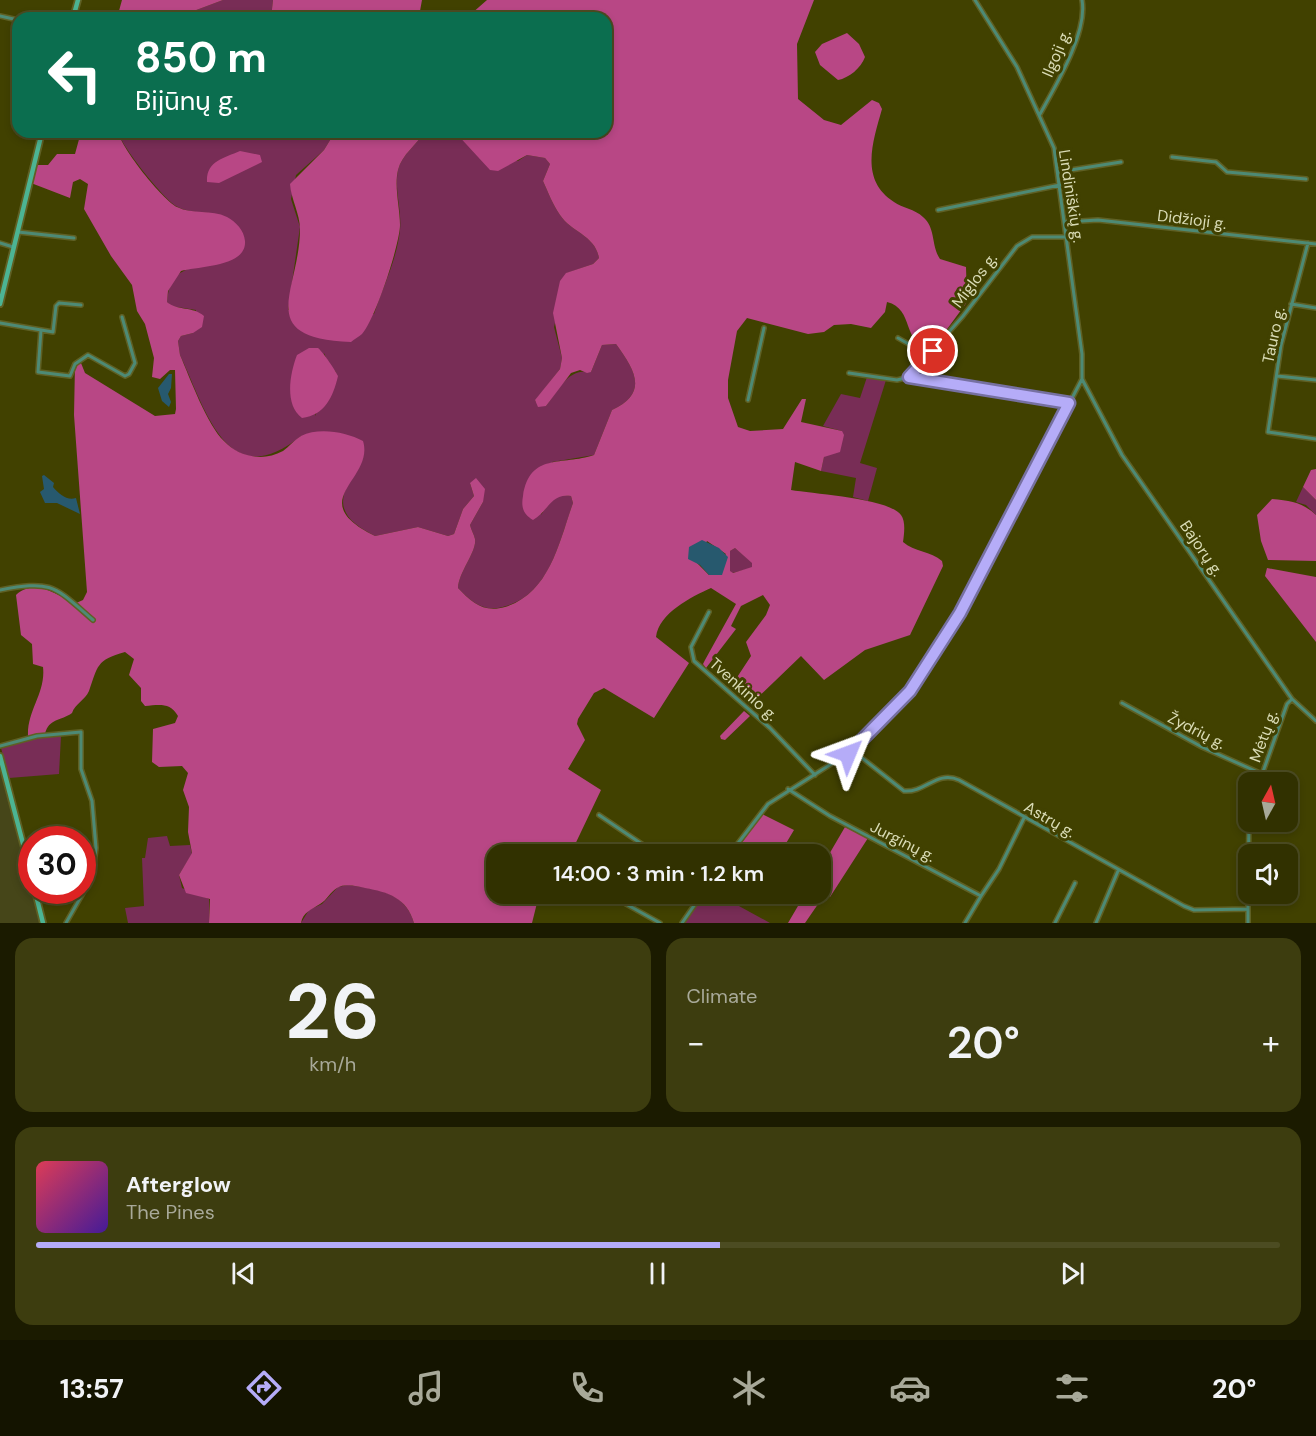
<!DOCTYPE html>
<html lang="en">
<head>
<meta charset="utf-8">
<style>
	:root { --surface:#313100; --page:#3d3d0f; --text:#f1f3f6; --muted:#a8a999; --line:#4c4c22; --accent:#b5acf8 }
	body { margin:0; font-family:"DM Sans",sans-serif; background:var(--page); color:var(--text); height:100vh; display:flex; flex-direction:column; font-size:22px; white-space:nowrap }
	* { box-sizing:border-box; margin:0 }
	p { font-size:20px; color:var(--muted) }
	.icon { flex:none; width:33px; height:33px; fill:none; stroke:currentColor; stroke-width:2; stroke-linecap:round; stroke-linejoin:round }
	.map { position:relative; height:923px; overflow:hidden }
	.details { display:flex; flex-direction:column; gap:15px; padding:15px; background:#1b1b00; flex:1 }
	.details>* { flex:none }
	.banner { position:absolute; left:12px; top:12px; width:600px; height:126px; border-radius:18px; box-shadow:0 3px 9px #0003,0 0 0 2px var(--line); background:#0b6e4f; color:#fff; overflow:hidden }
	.needle { width:39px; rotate:8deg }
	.fabs { position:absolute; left:1238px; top:772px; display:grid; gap:12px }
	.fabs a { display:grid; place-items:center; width:60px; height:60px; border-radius:12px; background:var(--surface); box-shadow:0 3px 9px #0003,0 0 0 2px var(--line); font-size:30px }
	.speed { position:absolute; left:18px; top:826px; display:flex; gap:12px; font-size:30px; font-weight:700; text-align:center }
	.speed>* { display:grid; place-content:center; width:78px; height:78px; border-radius:50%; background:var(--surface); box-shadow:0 3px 9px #0003,0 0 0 2px var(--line); line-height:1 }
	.speed .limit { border:9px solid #d22; background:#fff; color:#111 }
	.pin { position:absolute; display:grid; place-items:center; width:51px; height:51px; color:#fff; margin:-26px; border:3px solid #fff; border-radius:50%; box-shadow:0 2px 6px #0007 }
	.me { position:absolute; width:66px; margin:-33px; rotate:46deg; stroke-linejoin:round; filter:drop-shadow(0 0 4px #0008) }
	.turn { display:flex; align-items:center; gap:21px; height:126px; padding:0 24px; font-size:27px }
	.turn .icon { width:78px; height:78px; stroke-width:2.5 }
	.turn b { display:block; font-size:42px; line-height:51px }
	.big { font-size:45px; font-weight:600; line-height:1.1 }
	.details .tile { flex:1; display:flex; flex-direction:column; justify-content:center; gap:9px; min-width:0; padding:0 21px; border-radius:18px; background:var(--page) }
	.details .dial { align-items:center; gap:0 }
	.dial b { font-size:78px; line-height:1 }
	.song { display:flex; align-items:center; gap:18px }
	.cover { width:72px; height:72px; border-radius:9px; background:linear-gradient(135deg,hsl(350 70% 55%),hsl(260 70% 35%)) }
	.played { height:6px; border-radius:3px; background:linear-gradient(90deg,var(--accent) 55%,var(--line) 55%) }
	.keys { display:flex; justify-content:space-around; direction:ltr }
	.heat { display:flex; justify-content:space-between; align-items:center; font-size:33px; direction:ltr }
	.details .tiles { flex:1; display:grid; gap:15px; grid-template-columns:1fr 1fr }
	.tile:last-child { grid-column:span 2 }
	.trip { position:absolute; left:486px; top:844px; width:345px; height:60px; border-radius:18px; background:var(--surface); box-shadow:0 3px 9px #0003,0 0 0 2px var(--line); font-weight:600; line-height:60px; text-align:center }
	.dock { display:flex; height:96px; justify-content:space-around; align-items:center; background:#141400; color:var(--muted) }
	.dock .icon { width:42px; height:42px }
	.dock .current { color:var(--accent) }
	.dock b { font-size:27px; color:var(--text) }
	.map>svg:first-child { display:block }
</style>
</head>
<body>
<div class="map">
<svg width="1316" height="923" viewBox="0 0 1316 923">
	<rect width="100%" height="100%" fill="#414100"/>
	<path fill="#464619" d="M 0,768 L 32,891 L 41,923 L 0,923 Z"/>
	<path fill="#782d56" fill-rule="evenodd" d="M 223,0 L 273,0 L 271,18 L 175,18 Z
		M 118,132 L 335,132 L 324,150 L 296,175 L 291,199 L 300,227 L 288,310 L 374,314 C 383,287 397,259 400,230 C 402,210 394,189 398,170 C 402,154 417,145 424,132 L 455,132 L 470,146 L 518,161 L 527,155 L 545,158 L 550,164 L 543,181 C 548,192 553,205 560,215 C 572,233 595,235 599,258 L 593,264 L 567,273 L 554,327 L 562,358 L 560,369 L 535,401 L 546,406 C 559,389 568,368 591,372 L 602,345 L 616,344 C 635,370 649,393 612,410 L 594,455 L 552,462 L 541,515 C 550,502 554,493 571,496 L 573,503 C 559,542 550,593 506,606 C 485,613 472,603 458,588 C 459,571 477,552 475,539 C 474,534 471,530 470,525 L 483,502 L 470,483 L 474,496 L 463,509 L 454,534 L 448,536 L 418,527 L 375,536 C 352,524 334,511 348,484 L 301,436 C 227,496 206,410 180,355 L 178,341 L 181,336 L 193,333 L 196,310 L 171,306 L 167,302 C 169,281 175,272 195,267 L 209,213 C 198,212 186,212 176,206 C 163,198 122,147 118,132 ZM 324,353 L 330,367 L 336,372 L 315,416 Z
		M 867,377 L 886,380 L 860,463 L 877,468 L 868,501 L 853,497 L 856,478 L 821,471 L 824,457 L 842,431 L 823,426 L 841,394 L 860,398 Z
		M 1303,487 L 1316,500 L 1316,515 L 1306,505 L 1296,502 Z
		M 735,548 L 753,563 L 752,568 L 732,573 L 729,571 L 730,551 Z
		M 45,734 L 46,737 L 61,736 L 59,774 L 9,778 L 0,744 Z
		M 167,836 L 170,846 L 190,845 L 192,854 L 179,875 L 182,888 L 209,899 L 209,923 L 128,923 L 125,908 L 144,906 L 142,858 L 145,858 L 148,838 Z
		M 348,885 C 376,889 405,891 414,923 L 301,923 L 309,910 L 322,904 L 338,887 Z
		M 705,894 L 717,894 L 770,923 L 685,923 Z"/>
	<path fill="#b84785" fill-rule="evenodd" d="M 122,0 L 223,0 L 175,18 L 117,18 Z
		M 273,0 L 422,0 L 420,11 L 439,18 L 271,18 Z
		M 487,0 L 814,0 L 797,44 L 798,99 L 824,120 L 841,125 L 872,100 L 879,103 L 882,109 C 873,141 859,180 894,202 C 902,208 915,209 923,217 C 936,228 931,246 940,259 L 966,267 L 967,302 L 931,351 C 901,343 915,309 887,302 L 885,312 L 871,328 L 851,324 L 834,325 L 824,332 L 808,334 L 747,318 L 737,331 L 728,380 L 728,398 L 738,427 L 750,431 L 783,429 L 802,399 L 806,399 L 801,422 L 842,431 L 844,435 L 840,452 L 824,457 L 821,471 L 795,462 L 791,490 C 814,494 888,498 901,515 C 906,522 904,534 903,542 C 914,552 931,551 942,561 L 943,566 L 910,635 L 865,650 L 824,680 L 801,656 L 749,706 L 732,685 L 751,656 L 746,642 L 766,615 L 770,605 L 763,595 L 741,606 L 731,626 L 736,629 L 706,668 L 703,664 L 705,660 L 736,604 L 711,588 C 691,597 659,613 656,637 L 689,663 L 654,718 L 604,688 L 594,693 L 578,719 L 577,724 L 585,740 L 568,769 L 601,790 L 570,855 L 496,855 L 496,894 L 543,894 L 537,903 L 532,923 L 414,923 C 407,898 388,892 365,888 C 356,886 345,883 337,888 C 330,892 327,900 320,904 C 311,910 303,912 301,923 L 209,923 L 210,899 L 186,893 L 179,875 L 192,853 L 188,832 L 189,807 L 183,790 L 188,773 L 182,766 L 159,767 L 152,762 L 153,729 L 175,723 L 178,716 C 170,702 159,705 145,706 L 141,701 L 141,688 L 129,675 L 134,659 L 125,652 C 96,660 98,666 89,691 C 85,700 75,704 72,713 C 61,721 49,718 45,734 L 28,736 C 27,710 46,693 43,667 L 33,664 L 32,644 L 21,635 L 16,595 C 34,578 57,594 74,604 L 83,600 L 87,592 L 74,415 L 75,365 L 81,363 L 85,373 L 155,416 L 175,414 L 176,409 L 175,370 L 170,370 L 160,379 L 152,377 L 154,358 L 145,324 L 137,311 L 132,285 L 111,256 L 84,209 L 88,184 L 80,179 L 73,182 L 70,198 L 31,183 L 36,165 L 48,165 L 57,154 L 75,154 L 81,132 L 118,132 C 122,149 162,199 177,207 C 193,215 211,209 227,217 C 236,222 244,230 245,241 C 247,267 199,266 181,271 L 168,291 L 167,302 C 177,311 193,306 204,316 L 202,327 L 193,333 L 181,336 L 178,341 L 180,355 C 190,378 207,425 224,441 C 239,457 263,462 283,451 C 289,447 294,440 301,436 C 319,427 346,432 363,441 C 375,480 302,500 375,536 L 418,527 L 448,536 L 454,534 L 463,509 L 474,496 L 470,483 L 476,478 L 485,489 L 483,502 L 470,525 C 471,530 474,534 475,539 C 477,552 459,571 458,588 C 472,603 484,613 505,607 C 550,593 559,542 573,503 L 571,496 C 550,493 549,511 533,520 C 523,514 521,507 523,496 C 530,452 562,466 594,455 L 612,410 C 649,393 635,370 616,344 L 602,345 L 591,372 L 587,373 L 580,370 L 571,373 L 546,406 L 538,407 L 535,400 L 560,369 L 562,358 L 553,313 L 560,281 L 566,273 L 593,264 L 599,258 C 595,235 572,233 560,215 C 553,205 548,192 543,181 L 550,164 L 545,158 L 527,155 L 498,171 L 490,170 L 455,132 L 606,132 L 606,18 L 459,18 L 471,14 ZM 707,541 L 726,554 L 709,575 L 696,562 ZM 735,548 L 752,563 L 752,567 L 733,573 L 730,571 L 730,551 Z
		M 847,33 L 859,44 L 865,57 C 861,68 849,78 838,80 L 820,65 L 815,52 L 822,44 Z
		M 335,132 L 424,132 C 417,145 402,154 398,170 C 394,187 400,208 400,225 C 400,244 375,320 362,334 C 359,337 354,339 351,342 C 252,338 300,291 300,229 C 300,214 291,199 290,184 L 324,150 Z
		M 240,151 L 260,155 L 262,162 L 219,183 L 207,182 C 206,161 224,158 240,151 Z
		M 309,348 L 318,348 C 324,353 335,370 338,376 C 333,397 325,415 302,418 C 284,405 290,373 297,355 Z
		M 1316,469 L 1316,500 L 1303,487 L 1311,470 Z
		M 1272,499 C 1291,501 1302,502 1316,515 L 1316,561 L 1268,560 L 1261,541 L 1257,515 Z
		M 1267,568 L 1316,577 L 1316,642 L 1265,576 Z
		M 744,711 L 750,716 L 725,740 L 721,739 L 720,736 Z
		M 762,814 L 794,830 L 779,855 L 755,855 L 738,848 Z
		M 845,827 L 868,838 L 830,897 L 825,894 L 805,923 L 788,923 L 805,894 L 820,894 L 821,868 Z"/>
	<path fill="#27596e" d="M 169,374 L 172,374 L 171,388 L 168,394 L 171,402 L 169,407 L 162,401 L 158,388 Z
		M 44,475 L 54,483 L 53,487 C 59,494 67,501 76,498 L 80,514 L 57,503 L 45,503 L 40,492 L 44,489 L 42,476 Z
		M 702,540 L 719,548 L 728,557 L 722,575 L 709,575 L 700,565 L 688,559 L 689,547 Z"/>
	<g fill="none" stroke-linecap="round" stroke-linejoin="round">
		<g stroke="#5f6024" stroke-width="6">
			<path id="street" d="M 975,0 L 1017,67 L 1054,148 L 1082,354 L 1082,379 L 1122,455 L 1292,699 L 1316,721
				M 0,16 L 18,20
				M 1040,114 C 1056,85 1088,32 1082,0
				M 1172,157 L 1216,162 L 1227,172 L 1306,179
				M 1058,172 L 1121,162
				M 938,210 L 1060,185
				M 1065,222 L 1098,220 L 1316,244
				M 18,232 L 74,238
				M 0,243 L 13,247
				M 1308,243 L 1281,345 L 1268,432 L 1316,439
				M 1291,304 L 1316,308
				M 0,323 L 53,332 L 56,306 L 59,303 L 81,305
				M 41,330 L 38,372 L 70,376 L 75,364 L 88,355 L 125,376 L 129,374 L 135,363 L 122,317
				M 898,338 L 928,355
				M 849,373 L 897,380 L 909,377 L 963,316 L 1017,246 L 1032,237 L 1067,237
				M 1277,376 L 1316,380
				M 909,377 L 1069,403
				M 748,400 L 764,328
				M 0,590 C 53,580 54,586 93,620
				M 709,612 L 691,647 L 694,661 L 770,728 L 815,775
				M 1122,703 L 1202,747 L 1262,774
				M 0,746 L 37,736 L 81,732 L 81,769 L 92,801 L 96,848 L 94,864 L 83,893 L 66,923
				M 852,750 L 904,791 C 925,793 937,770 959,780 L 1184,906 L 1194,910 L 1248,909
				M 1259,783 L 1287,704 L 1292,699
				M 788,789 L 830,816 L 981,896 L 965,923
				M 599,815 L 658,855
				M 729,855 L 768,804 L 847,754 L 910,691 L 960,613 L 1082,379
				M 1248,888 L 1249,822
				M 608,894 L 660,923
				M 1248,894 L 1248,923
				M 981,896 L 999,869 L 1024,818
				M 682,923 L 702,894
				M 1055,923 L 1075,883
				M 1096,923 L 1118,871"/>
		</g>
		<g stroke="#5f6024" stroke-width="8">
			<path id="secondary" d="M 73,18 L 78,0
				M 0,304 L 42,132
				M 0,756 L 32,878
				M 35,891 L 43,923"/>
		</g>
		<use href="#street" stroke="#4d8a75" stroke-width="3"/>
		<use href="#secondary" stroke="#4cb493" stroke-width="4.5"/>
	</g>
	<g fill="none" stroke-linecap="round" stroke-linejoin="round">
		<g stroke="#7670a1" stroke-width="15">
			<path id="route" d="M 848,754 L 910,691 L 960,613 L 1069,403 L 909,377 L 933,351"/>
		</g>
		<use href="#route" stroke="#b5acf8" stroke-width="10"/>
	</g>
	<g text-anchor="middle" stroke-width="6" stroke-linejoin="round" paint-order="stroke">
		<g font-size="16" fill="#d9dbb5" stroke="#414100">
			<text transform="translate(1056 53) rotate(-67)" y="6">Ilgoji g.</text>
			<text transform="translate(1072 196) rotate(81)" y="6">Lindiniškių g.</text>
			<text transform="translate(1192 219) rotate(7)" y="6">Didžioji g.</text>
			<text transform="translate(974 280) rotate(-53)" y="6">Miglos g.</text>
			<text transform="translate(1273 335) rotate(-78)" y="6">Tauro g.</text>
			<text transform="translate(1202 548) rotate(56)" y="6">Bajorų g.</text>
			<text transform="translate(744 689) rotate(42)" y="6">Tvenkinio g.</text>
			<text transform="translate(1197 730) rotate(27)" y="6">Žydrių g.</text>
			<text transform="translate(1263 736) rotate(-70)" y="6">Mėtų g.</text>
			<text transform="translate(1050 819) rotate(30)" y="6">Astrų g.</text>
			<text transform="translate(903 841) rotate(27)" y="6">Jurginų g.</text>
		</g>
	</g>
</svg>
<div class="fabs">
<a><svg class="needle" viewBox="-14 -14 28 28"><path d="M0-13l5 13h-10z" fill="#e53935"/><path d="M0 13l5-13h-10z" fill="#a8a999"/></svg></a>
<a><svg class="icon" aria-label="sound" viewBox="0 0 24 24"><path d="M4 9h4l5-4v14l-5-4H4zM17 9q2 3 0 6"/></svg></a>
</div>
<div class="speed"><div class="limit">30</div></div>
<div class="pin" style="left:933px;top:351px;background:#d93025"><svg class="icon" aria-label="arrive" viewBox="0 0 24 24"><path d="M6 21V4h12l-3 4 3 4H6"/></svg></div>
<svg class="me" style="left:848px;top:754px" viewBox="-20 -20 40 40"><path d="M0-17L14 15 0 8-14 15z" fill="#b5acf8" stroke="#fff" stroke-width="4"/></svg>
<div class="trip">14:00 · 3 min · 1.2 km</div>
<div class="banner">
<div class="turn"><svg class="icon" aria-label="left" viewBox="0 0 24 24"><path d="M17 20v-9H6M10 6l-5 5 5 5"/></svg><div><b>850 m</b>Bijūnų g.</div></div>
</div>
</div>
<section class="details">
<div class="tiles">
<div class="tile dial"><b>26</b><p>km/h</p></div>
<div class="tile"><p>Climate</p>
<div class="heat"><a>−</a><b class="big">20°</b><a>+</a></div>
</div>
<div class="tile">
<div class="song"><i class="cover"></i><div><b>Afterglow</b><p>The Pines</p></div></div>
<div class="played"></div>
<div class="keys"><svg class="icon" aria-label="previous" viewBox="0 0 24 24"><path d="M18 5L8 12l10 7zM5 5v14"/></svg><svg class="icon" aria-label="pause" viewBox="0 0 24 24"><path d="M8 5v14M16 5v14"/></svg><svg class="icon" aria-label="next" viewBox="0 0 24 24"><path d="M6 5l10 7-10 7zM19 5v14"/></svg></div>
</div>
</div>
</section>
<nav class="dock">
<b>13:57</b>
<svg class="icon current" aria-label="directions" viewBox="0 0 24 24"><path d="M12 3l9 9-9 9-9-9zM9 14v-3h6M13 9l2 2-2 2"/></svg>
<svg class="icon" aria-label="music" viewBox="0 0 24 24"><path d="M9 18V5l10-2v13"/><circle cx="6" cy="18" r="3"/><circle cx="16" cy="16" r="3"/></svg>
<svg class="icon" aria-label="phone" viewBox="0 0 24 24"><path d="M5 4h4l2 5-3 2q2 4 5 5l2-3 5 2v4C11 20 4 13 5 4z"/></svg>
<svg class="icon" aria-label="climate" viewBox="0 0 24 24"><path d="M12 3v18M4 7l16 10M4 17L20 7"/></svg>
<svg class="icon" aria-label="car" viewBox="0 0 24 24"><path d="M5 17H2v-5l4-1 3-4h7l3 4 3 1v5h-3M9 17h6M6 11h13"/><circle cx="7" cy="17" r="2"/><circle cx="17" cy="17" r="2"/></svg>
<svg class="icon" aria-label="filters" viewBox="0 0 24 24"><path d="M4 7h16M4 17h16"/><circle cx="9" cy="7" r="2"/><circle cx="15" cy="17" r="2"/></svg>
<b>20°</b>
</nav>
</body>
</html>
